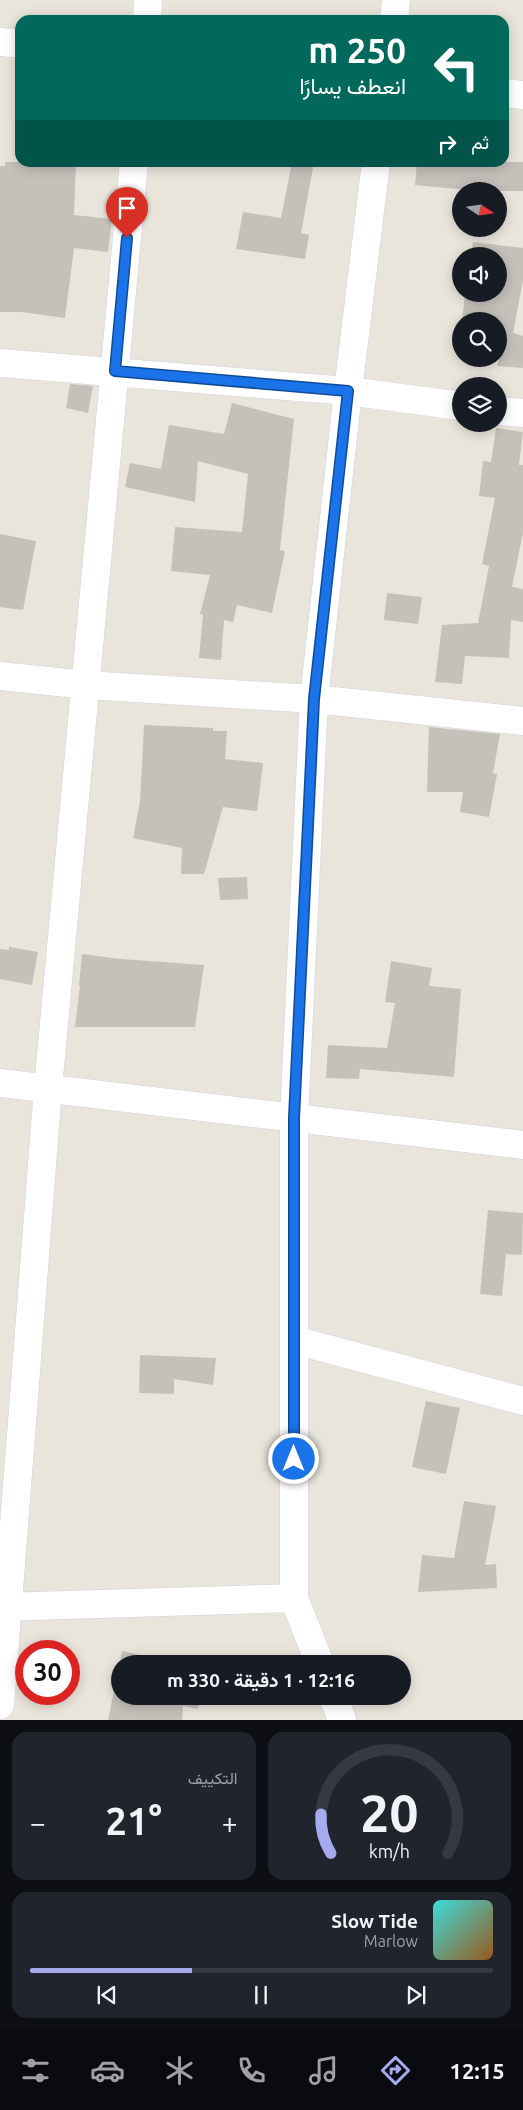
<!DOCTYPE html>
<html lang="ar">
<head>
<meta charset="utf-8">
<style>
	:root { --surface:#171b24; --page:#20242c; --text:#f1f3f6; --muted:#9ea1a6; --line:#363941; --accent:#a6abef }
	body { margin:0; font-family:Ubuntu,Vazirmatn,sans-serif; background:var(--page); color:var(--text); direction:rtl; height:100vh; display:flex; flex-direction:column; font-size:19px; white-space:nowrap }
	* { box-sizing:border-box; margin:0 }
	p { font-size:16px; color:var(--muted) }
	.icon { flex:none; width:28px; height:28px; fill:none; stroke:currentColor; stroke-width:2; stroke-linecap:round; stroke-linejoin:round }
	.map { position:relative; height:1720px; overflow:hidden; direction:ltr }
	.sheet { display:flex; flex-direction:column; gap:12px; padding:12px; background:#0d0f14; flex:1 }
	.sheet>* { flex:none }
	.banner { position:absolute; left:15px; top:15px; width:494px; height:152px; border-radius:15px; box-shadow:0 2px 12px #0003; direction:rtl; background:#00695c; color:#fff; overflow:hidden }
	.needle { width:32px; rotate:103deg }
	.buttons { position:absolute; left:452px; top:182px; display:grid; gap:10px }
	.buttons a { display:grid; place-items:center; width:55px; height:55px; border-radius:50%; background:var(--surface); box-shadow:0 2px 12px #0003; font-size:25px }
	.speed { position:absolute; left:15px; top:1640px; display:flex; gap:10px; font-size:25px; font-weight:700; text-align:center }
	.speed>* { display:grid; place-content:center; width:65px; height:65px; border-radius:50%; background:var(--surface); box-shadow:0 2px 12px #0003; line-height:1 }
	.speed .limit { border:8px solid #d22; background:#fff; color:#111 }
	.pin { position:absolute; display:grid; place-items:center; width:42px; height:42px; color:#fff; margin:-51px -21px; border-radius:50% 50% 50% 0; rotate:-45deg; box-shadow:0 0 5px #0007 }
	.pin .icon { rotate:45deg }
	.me { position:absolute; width:55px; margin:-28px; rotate:0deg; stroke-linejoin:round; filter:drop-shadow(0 0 4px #0008) }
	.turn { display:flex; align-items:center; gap:18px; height:105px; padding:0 20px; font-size:22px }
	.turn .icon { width:65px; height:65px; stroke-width:2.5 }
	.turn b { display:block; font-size:35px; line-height:42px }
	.then { display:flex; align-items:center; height:48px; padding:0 20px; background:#0003; gap:10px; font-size:19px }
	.big { font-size:38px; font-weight:700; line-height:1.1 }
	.sheet .widget { flex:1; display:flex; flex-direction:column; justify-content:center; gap:8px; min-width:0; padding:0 18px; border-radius:15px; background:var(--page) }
	.sheet .dial { align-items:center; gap:0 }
	.dial svg { height:130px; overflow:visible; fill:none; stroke:var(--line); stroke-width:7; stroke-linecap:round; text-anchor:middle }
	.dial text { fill:var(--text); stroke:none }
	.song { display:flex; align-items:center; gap:15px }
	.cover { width:60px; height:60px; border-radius:8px; background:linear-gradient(135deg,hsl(180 70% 55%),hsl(30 70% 35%)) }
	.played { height:5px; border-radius:2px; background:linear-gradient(90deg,var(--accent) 35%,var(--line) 35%) }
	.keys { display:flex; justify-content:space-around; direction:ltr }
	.heat { display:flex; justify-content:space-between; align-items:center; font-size:28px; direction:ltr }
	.sheet .tiles { flex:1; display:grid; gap:12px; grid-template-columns:1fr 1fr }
	.widget:last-child { grid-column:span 2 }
	.trip { position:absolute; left:111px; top:1655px; width:300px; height:50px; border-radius:25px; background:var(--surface); box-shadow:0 2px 12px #0003; font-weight:700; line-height:50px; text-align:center; direction:rtl }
	.tabs { display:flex; height:80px; justify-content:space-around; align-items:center; background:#090b0e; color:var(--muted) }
	.tabs .icon { width:35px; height:35px }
	.tabs .selected { color:var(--accent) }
	.tabs b { font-size:22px; color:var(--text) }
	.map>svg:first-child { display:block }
</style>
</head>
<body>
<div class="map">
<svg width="523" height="1720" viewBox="0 0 523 1720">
	<rect width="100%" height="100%" fill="#e9e5db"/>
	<path fill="#c4c1bb" d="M 5,162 L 76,162 L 74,215 L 112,219 L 108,252 L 74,248 L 65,318 L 21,312 L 0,312 L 0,166 L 5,166 Z
		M 292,162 L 314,162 L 301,233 L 309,235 L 305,259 L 236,249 L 243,212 L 281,218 Z
		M 417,162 L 523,162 L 523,191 L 479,191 L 415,185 Z
		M 473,242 L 523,248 L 523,280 L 513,333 L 523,336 L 523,368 L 497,366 L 499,359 L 499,321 L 462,321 L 465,294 L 499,294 L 499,256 L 471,256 Z
		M 70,384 L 93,386 L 88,413 L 66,408 Z
		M 232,403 L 294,419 L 280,550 L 285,551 L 272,613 L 237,605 L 233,622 L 224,620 L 221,660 L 199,658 L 203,615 L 200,614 L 210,575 L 171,571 L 175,527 L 242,532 L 248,474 L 198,461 L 195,502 L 125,487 L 130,463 L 161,469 L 169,425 L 224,434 Z
		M 496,428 L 523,432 L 519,465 L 523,465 L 523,533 L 512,587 L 523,589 L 523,622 L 511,620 L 509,658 L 465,656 L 462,684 L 435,682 L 442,625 L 478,623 L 489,566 L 482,564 L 495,498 L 479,496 L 483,461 L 491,462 Z
		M 0,534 L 36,541 L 23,610 L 0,607 Z
		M 387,593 L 422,597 L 418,624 L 384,620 Z
		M 144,725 L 213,728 L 213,731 L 227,731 L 225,759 L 263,763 L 257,811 L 223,807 L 204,874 L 181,874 L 182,848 L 133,838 L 140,802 Z
		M 429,727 L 500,734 L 493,773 L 497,774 L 489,817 L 460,812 L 463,792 L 427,792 Z
		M 247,877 L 248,899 L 220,900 L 218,878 Z
		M 9,947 L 38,952 L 32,985 L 0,979 L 0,949 L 9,950 Z
		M 82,954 L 121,959 L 204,965 L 195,1027 L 75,1027 L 80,986 L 79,986 Z
		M 391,961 L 432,968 L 429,986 L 461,989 L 454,1077 L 360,1069 L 359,1079 L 326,1078 L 328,1045 L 387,1048 L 395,1003 L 385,1002 Z
		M 488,1210 L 523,1213 L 522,1255 L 506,1254 L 502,1296 L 480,1294 Z
		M 140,1355 L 216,1358 L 213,1385 L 174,1379 L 174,1394 L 139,1393 Z
		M 426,1401 L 460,1408 L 446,1474 L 412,1467 Z
		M 464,1501 L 496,1506 L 485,1565 L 496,1564 L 497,1588 L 418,1592 L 422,1555 L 454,1558 Z
		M 122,1651 L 182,1664 L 120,1664 L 120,1696 L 201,1696 L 198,1709 L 183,1706 L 182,1720 L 108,1720 Z"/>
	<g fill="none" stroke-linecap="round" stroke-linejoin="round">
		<g stroke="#d1d1e0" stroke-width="29">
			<path id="minor" d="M 147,20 L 148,0
				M 394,20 L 396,0
				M 0,42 L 20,44
				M 504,93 L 523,95
				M 0,363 L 348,391 L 461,406
				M 499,411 L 523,413
				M 0,676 L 86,685 L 314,699 L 523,721
				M 0,1083 L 523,1145
				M 294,1340 L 523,1401
				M 0,1607 L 294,1598
				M 320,1664 L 294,1598 L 294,1118 L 314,699 L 348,391 L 376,162
				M 333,1696 L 342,1720
				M 0,1705 L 48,1088 L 134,162"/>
		</g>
		<use href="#minor" stroke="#fff" stroke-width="28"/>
	</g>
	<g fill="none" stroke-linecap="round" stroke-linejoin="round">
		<g stroke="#114b97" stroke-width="12">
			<path id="route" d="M 127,238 L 115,371 L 348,391 L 314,699 L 294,1118 L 294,1459"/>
		</g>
		<use href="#route" stroke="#1a73e8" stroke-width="9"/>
	</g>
</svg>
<div class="buttons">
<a><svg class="needle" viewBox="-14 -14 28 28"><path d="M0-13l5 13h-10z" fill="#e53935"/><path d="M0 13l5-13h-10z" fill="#9ea1a6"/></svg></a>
<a><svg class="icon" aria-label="sound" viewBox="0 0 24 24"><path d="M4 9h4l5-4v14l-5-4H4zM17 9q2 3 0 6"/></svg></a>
<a><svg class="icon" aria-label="search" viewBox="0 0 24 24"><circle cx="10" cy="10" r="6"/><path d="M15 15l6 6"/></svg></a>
<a><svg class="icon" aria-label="layers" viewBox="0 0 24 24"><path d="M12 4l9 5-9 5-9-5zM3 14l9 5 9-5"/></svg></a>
</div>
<div class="speed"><div class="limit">30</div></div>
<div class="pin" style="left:127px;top:238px;background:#d93025"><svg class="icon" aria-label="arrive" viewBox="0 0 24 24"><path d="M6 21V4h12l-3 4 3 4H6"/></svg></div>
<svg class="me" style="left:294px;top:1459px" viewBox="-20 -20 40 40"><circle r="17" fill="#1a73e8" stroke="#fff" stroke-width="3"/><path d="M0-11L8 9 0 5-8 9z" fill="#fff"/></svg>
<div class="trip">12:16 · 1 دقيقة · 330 m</div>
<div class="banner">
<div class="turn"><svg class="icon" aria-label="left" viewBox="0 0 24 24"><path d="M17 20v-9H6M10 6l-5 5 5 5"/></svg><div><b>250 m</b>انعطف يسارًا</div></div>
<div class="then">ثم<svg class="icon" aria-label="right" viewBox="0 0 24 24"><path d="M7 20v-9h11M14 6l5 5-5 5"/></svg></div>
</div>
</div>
<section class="sheet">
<div class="tiles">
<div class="widget dial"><svg viewBox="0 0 100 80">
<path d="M14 69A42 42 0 1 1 86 69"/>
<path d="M14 69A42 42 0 0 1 8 45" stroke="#a6abef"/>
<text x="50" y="56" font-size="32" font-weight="700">20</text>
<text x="50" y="72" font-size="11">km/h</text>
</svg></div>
<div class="widget"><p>التكييف</p>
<div class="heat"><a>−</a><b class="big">21°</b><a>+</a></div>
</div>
<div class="widget">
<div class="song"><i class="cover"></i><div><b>Slow Tide</b><p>Marlow</p></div></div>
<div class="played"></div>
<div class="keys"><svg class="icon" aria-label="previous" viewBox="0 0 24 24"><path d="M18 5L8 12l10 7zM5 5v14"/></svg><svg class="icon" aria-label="pause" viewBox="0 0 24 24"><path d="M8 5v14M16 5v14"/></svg><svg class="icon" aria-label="next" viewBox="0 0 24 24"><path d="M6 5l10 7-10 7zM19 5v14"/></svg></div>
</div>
</div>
</section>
<nav class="tabs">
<b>12:15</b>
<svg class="icon selected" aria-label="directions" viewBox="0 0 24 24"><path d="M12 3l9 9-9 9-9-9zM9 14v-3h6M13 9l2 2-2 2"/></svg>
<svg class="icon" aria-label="music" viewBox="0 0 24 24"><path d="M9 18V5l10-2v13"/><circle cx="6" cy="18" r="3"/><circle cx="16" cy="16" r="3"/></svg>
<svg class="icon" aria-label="phone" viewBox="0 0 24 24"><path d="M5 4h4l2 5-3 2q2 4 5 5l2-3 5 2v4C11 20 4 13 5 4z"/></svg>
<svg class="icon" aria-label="climate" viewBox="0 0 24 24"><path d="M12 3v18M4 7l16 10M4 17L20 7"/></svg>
<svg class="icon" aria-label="car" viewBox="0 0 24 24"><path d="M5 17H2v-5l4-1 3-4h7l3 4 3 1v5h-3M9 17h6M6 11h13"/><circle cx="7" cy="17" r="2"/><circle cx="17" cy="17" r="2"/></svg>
<svg class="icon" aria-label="filters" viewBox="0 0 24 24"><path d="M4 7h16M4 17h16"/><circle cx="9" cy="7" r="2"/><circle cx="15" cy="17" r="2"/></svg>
</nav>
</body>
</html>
